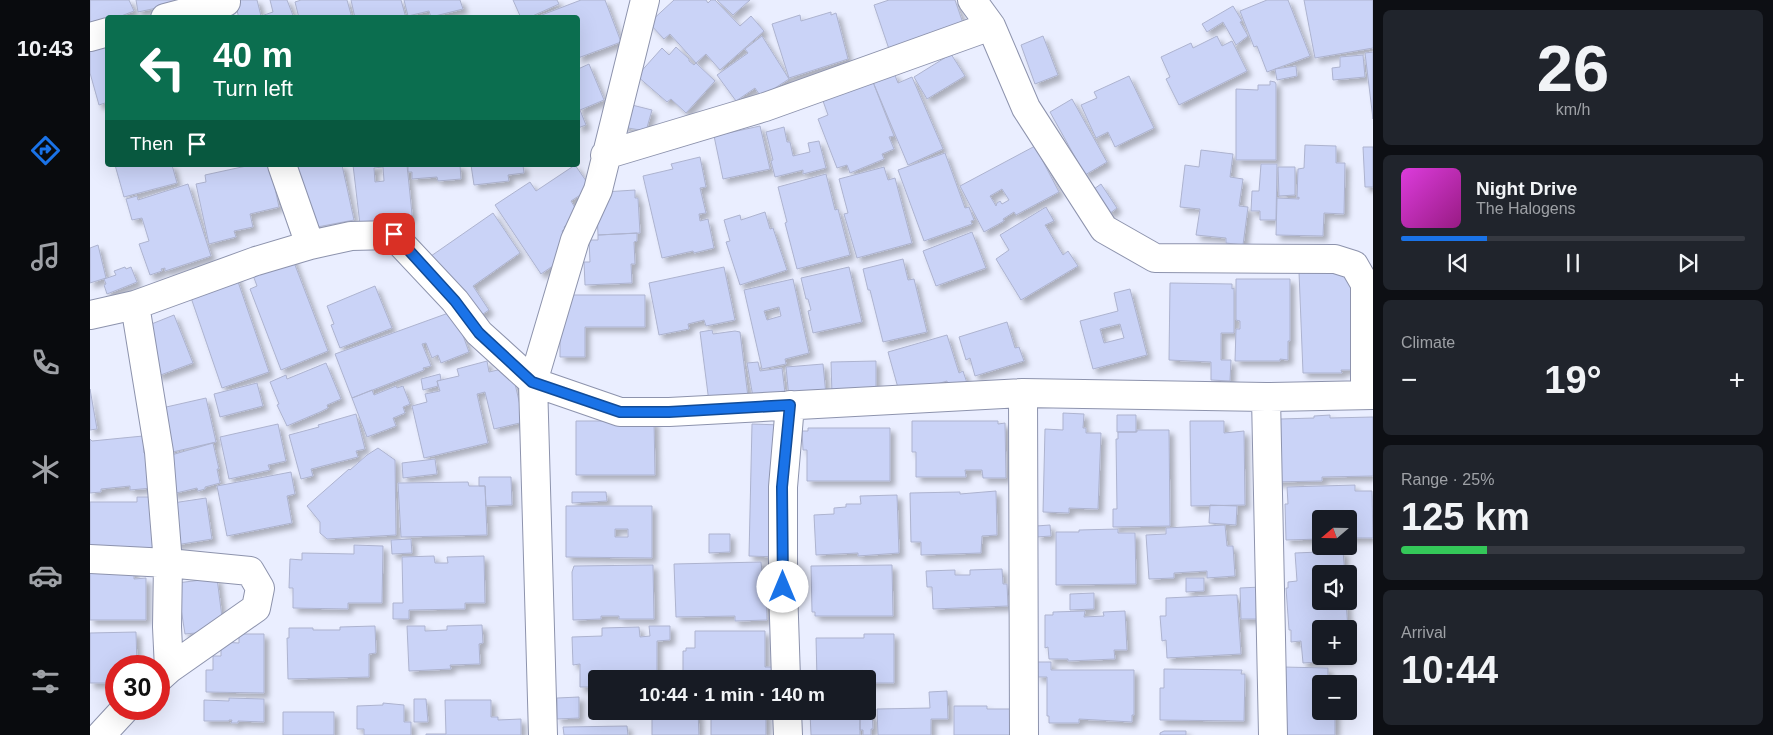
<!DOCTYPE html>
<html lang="en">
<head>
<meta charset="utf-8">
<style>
	:root { --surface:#171b24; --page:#20242c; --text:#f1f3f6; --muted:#9ea1a6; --line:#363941; --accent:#1a73e8 }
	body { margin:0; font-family:Arial,sans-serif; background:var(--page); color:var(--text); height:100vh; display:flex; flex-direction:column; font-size:19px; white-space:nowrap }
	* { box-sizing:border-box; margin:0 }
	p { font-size:16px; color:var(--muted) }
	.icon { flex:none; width:28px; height:28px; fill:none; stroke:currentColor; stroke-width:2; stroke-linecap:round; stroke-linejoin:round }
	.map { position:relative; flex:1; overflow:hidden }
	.drawer { display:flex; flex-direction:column; gap:10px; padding:10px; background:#0d0f14; width:400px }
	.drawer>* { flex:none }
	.hud { position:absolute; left:15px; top:15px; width:475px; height:152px; border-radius:5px; box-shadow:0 5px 20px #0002; background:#0b6e4f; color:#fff; overflow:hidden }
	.needle { width:32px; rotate:250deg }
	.tools { position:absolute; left:1222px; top:510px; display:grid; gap:10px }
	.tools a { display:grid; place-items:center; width:45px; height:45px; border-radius:5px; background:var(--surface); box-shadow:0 5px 20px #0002; font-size:25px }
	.speed { position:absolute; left:15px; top:655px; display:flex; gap:10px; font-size:25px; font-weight:700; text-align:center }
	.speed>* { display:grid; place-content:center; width:65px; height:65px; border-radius:50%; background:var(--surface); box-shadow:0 5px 20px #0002; line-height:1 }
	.speed .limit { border:8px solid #d22; background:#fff; color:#111 }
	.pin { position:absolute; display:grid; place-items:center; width:42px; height:42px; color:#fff; margin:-21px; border-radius:10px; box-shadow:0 2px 8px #0006 }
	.me { position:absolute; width:55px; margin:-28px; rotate:0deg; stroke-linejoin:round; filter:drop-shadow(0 0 4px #0008) }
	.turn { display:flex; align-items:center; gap:18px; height:105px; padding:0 25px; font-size:22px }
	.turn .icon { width:65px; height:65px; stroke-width:2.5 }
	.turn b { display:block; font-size:35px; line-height:42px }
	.then { display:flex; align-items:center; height:48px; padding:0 25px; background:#0003; gap:10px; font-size:19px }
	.big { font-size:38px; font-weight:800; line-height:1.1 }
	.drawer .widget { flex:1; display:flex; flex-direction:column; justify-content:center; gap:8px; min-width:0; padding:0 18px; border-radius:8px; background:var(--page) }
	.drawer .dial { align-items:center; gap:0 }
	.dial b { font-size:65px; line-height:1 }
	.song { display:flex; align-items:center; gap:15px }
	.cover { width:60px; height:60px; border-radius:8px; background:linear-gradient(135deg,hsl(300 70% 55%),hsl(310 70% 35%)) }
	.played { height:5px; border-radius:2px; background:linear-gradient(90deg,var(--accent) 25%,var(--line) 25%) }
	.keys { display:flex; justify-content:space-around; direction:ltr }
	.heat { display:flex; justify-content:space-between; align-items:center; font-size:28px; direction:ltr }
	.charge { height:8px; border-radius:4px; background:linear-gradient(90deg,#34c759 25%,var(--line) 0) }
	.trip { position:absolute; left:498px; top:670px; width:288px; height:50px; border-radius:5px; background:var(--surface); box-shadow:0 5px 20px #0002; font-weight:800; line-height:50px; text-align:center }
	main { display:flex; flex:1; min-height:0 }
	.tabs { display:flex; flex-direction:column; width:90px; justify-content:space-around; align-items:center; background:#090b0e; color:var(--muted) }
	.tabs .icon { width:35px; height:35px }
	.tabs .selected { color:var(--accent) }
	.tabs b { font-size:22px; color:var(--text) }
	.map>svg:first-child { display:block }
</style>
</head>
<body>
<main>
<nav class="tabs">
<b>10:43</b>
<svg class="icon selected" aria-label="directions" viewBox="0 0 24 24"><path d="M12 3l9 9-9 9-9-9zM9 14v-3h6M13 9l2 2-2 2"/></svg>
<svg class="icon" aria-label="music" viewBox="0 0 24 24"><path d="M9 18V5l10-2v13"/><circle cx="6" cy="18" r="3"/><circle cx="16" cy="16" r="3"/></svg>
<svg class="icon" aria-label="phone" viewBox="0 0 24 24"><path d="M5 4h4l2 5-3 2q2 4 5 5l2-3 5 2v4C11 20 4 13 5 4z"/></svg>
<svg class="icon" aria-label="climate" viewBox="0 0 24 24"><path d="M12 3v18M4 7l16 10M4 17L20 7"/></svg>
<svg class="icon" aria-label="car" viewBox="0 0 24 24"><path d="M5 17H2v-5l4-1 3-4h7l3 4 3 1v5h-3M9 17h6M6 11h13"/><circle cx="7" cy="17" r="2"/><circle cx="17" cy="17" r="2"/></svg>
<svg class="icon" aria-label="filters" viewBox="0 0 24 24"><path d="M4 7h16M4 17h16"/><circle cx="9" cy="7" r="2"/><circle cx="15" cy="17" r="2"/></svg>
</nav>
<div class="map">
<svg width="1283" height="735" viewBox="0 0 1283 735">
	<defs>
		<filter id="shadow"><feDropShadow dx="4.5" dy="4.5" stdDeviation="2.5" flood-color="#0004"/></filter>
	</defs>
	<rect width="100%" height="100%" fill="#eaeeff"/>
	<path fill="#cad3f7" stroke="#adb3cf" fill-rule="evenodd" filter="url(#shadow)" d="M 0,0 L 39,0 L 44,11 L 26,18 L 18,18 L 18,20 L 0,26 Z
		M 46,0 L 89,0 L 90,3 L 48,12 Z
		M 144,0 L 167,0 L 171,16 L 183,12 L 180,0 L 197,0 L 204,18 L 149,18 Z
		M 211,0 L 257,0 L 262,18 L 209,18 L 205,2 Z
		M 261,0 L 311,0 L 316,18 L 265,18 Z
		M 314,0 L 370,0 L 373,9 L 341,17 L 339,11 L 318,16 Z
		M 423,0 L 467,0 L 469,4 L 438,18 L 431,18 Z
		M 491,0 L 515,0 L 531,42 L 488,58 L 488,18 L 444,18 Z
		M 584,0 L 616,0 L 618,3 L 621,0 L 625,0 L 650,26 L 661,16 L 674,31 L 630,70 L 616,54 L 606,63 L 580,34 L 574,39 L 559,23 Z
		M 627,0 L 660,0 L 643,15 Z
		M 799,0 L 865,0 L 875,29 L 801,55 L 784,5 Z
		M 1177,0 L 1198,0 L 1220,56 L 1177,72 L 1167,46 L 1164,47 L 1150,11 Z
		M 1214,0 L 1283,0 L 1283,48 L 1225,58 Z
		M 1143,6 L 1152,21 L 1150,22 L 1158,36 L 1146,45 L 1133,22 L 1117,32 L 1112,24 Z
		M 741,12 L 741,15 L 746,13 L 758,59 L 699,78 L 682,24 L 710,15 L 711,21 Z
		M 672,36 L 699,79 L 671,97 L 665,88 L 646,101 L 627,75 L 658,53 L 655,49 Z
		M 953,36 L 968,75 L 945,84 L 931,45 Z
		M 1127,36 L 1132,46 L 1142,41 L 1157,71 L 1089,105 L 1076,79 L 1080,77 L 1071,57 L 1101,43 L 1103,48 Z
		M 18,39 L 18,102 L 9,105 L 0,73 L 0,50 Z
		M 586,47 L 599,59 L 599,61 L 604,65 L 606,63 L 625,81 L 596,113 L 581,99 L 577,102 L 547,76 L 572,48 L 579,55 Z
		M 1283,52 L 1283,119 L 1275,53 Z
		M 861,54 L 875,76 L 837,99 L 824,77 Z
		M 1273,55 L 1275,77 L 1243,80 L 1242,68 L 1250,67 L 1250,57 Z
		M 499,64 L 514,100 L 490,110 L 496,125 L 488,128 L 488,69 Z
		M 1206,66 L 1207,76 L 1187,80 L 1185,69 Z
		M 804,73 L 808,83 L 822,77 L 853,149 L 818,165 L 783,82 Z
		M 1039,76 L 1064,128 L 1025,147 L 1018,132 L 1006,138 L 991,105 L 1007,98 L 1004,92 Z
		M 1180,81 L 1185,82 L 1186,84 L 1186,160 L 1146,160 L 1146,89 L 1168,90 L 1168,85 L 1180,85 Z
		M 783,82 L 804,136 L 799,137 L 804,149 L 792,154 L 794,159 L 760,173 L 757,165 L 747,168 L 728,119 L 738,115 L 733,101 Z
		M 982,99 L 1017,162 L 995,175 L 960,112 Z
		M 538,104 L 562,110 L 556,131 L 532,127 Z
		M 670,126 L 680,169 L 633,179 L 624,136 Z
		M 694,127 L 697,142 L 700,142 L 703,156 L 720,152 L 718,143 L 729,141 L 736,168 L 713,174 L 713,170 L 685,177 L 681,161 L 683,160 L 676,132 Z
		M 1215,145 L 1246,146 L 1246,163 L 1255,163 L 1254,214 L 1234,213 L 1233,236 L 1186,235 L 1187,198 L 1209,199 L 1209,197 L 1207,198 L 1208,169 L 1214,168 Z
		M 945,146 L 969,192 L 926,215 L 924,212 L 913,219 L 914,221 L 894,232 L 870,186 ZM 912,189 L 919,200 L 912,204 L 910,201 L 907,203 L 906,206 L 900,196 Z
		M 1273,147 L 1283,147 L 1283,187 L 1275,187 Z
		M 1111,150 L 1143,154 L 1140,177 L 1153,179 L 1149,206 L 1158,207 L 1153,245 L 1136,243 L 1136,238 L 1106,235 L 1110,209 L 1090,207 L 1095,165 L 1109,167 Z
		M 855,153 L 875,208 L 879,207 L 884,220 L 881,221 L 882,224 L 834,241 L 808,170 Z
		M 610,157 L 616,187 L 610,188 L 616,213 L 609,214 L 610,221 L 618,219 L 624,248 L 604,253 L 603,251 L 572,258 L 553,176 L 583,169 L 581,164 Z
		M 1171,164 L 1187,164 L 1186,220 L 1170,220 L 1170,211 L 1161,211 L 1162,191 L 1169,191 Z
		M 25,165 L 82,165 L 87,183 L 34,197 Z
		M 161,165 L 180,165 L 189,207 L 160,214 L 163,227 L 144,231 L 146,237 L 119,244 L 106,184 L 116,182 L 115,175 Z
		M 200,165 L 252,165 L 264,220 L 222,228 Z
		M 263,165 L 317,165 L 322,214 L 321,217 L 293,220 L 294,230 L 271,233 ZM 293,167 L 294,181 L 285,182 L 284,168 Z
		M 318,165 L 370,165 L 371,179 L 348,181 L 347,177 L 322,179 L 322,172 L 318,172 Z
		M 381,165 L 433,165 L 434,173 L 418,175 L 419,181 L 384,185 Z
		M 485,165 L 501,188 L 481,201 L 490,216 L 474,227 L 475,229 L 472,231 L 478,241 L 470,261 L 451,274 L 405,205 L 440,182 L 446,191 Z
		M 794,167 L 798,180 L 805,178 L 822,243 L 767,258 L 754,214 L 758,213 L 749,179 Z
		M 1188,167 L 1205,167 L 1205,195 L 1189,196 Z
		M 736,174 L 745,210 L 748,209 L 760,255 L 707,269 L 695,223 L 697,222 L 688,187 Z
		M 98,184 L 121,256 L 75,271 L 75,268 L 71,269 L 72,271 L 60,275 L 49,244 L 59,241 L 52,218 L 42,220 L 36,199 L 47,196 L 48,200 Z
		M 1011,184 L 1027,208 L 1019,214 L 1004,189 Z
		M 545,190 L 545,198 L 548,198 L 550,233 L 508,235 L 507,212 L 514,192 Z
		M 956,207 L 964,221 L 955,225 L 973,255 L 978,251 L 988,266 L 931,300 L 906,259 L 919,250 L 910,235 Z
		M 675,212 L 680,229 L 683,228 L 697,270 L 650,285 L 636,242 L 640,241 L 634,220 L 650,215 L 651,220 Z
		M 403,213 L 430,253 L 383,286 L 399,310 L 384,320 L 341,256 Z
		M 882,232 L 896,268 L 846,286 L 833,251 Z
		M 547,233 L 547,241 L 544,242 L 545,264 L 541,264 L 542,283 L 495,285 L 494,262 L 500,262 L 499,240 L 508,240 L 508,235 Z
		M 8,245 L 16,278 L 0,283 L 0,248 Z
		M 200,252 L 238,351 L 191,370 L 160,289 L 167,286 L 160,267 Z
		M 813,259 L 818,280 L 824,279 L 837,332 L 793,342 L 780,290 L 778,290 L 773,269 Z
		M 35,267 L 36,269 L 41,267 L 47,282 L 17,294 L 14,285 L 16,284 L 14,279 L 26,275 L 24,271 Z
		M 634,267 L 645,320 L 616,326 L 614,320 L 598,324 L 599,329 L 569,335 L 559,283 Z
		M 759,267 L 772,322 L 723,333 L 718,311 L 721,310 L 718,299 L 716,299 L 711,278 Z
		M 144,270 L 179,372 L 132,388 L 97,286 Z
		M 1209,272 L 1259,272 L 1269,294 L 1268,370 L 1251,370 L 1252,373 L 1213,373 Z
		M 703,279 L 719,353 L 695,359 L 696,364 L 672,369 L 654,290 ZM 689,307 L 691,316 L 677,320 L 674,311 Z
		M 1146,279 L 1200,279 L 1200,341 L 1198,341 L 1198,360 L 1190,359 L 1190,361 L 1145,361 L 1146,329 L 1150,329 L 1150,321 L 1146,320 Z
		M 1080,283 L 1142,284 L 1142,289 L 1144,288 L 1144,333 L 1131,333 L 1131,360 L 1141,360 L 1140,381 L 1121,380 L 1121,362 L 1079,360 Z
		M 285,286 L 302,328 L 250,348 L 241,325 L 244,324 L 237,306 Z
		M 1040,289 L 1057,355 L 1003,369 L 990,321 L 1028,311 L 1024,293 ZM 1030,324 L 1034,338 L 1014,343 L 1010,329 Z
		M 470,295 L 555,295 L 555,327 L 495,327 L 495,357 L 470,357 Z
		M 364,311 L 379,352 L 351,363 L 348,355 L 342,358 L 336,343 L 332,344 L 341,366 L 333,368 L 334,370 L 262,398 L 245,354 Z
		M 84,315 L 103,363 L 68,376 L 49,329 Z
		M 917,322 L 925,348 L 929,347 L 934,361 L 885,376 L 880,358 L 876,360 L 869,337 Z
		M 622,330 L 623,334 L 645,331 L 650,332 L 658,397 L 619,402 L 610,332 Z
		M 857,335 L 869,373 L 873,371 L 877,383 L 859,388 L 857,381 L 810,395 L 798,352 Z
		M 397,361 L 399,372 L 421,367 L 434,422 L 404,429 L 395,392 L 387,394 L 398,443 L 334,458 L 322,406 L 337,402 L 335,394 L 350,391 L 347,381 L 369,376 L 367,369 Z
		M 786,361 L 786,394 L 742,395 L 741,362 Z
		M 668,362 L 670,371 L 692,368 L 695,393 L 663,397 L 657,363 Z
		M 236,363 L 251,399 L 237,405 L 238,408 L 230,412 L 197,426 L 187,405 L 189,404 L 180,382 L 196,375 L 197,379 Z
		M 733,364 L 736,395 L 699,398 L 696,367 Z
		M 350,374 L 351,380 L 347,381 L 348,386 L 333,390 L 331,379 Z
		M 167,383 L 173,406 L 130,417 L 124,394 Z
		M 306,386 L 307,388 L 313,386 L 320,404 L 313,407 L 315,413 L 303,418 L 306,426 L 277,437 L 262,398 L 282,390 L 284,395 Z
		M 0,389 L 7,429 L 0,430 Z
		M 116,398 L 126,442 L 74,454 L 63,410 Z
		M 973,413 L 994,414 L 993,428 L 996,428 L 996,433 L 1011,433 L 1008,509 L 979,508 L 979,513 L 953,512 L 955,429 L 973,430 Z
		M 266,414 L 275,449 L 266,451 L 268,457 L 221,469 L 223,476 L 211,479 L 199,435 L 229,427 L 228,425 Z
		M 1027,415 L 1046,415 L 1046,432 L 1027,432 Z
		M 1240,415 L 1240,418 L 1283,417 L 1283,476 L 1232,477 L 1232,481 L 1182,482 L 1181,452 L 1191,452 L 1190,419 L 1224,418 L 1224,416 Z
		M 486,421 L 564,421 L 565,475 L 486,475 Z
		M 822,421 L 908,421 L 908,424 L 915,423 L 916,478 L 893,478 L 892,470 L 875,470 L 876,477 L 826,477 L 826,452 L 822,452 Z
		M 1100,421 L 1134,421 L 1134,433 L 1154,431 L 1155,505 L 1101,506 Z
		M 188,424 L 196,461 L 178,465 L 180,470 L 139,479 L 130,437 Z
		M 662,424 L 691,425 L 689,557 L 659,556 Z
		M 718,428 L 800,428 L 800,481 L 717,481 L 717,450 L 713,450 L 712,431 L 718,431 Z
		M 1047,430 L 1079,430 L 1080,526 L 1023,527 L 1023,509 L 1027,509 L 1026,439 L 1028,439 L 1028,432 L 1047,432 Z
		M 53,436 L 54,453 L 59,453 L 62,488 L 40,490 L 40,486 L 11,489 L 11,492 L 0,493 L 0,439 L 2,441 Z
		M 123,443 L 129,469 L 127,469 L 130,483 L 115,487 L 115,489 L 108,491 L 107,488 L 82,494 L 78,456 Z
		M 288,448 L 305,460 L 306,535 L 237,539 L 230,533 L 230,522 L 217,506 L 259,469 L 260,470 L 277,455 Z
		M 345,459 L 347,474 L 313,478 L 312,463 Z
		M 201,472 L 205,494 L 197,496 L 202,523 L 137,536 L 127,486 Z
		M 389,477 L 421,477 L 422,505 L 396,506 L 395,486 L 389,486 Z
		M 378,482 L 379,486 L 395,486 L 397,535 L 311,537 L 308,483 Z
		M 1265,485 L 1265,491 L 1282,491 L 1283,538 L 1259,538 L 1259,519 L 1231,519 L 1231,539 L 1196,540 L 1195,504 L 1198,504 L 1197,487 Z
		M 906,491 L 907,535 L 892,536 L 891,553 L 831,555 L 831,542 L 821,542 L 820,493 L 870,492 L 870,494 Z
		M 482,492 L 516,492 L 517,501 L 482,503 Z
		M 807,495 L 809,553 L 768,556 L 768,553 L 726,555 L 724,515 L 744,514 L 744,508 L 756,507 L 756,504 L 771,504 L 770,496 Z
		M 47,497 L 71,497 L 71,550 L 0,557 L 0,502 L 47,502 Z
		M 116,498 L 122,539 L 80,546 L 76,504 Z
		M 1120,505 L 1147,506 L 1146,525 L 1119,523 Z
		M 476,506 L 562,506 L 562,558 L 476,557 ZM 525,529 L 538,529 L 538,537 L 525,537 Z
		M 960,525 L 961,536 L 947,537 L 946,526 Z
		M 1135,525 L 1137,546 L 1143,546 L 1145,576 L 1117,578 L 1117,571 L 1084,573 L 1084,578 L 1059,579 L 1056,535 L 1076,534 L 1076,528 Z
		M 1028,529 L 1028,533 L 1045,533 L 1046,584 L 966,585 L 966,532 L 989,532 L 989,530 Z
		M 619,534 L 640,534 L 640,552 L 619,553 Z
		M 321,539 L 322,553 L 302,554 L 301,540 Z
		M 264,545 L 293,546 L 292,603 L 258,603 L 258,609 L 203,608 L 203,588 L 199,588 L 200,559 L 212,560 L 212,553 L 264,554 Z
		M 1253,551 L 1255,574 L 1231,574 L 1231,601 L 1256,601 L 1258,629 L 1231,629 L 1231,656 L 1259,656 L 1259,650 L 1259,660 L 1213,663 L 1211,641 L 1201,642 L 1201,630 L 1199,630 L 1196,588 L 1198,588 L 1198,582 L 1207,581 L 1205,553 Z
		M 344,556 L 345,563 L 358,563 L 357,557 L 394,556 L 395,603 L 375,603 L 375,609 L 319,610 L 319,619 L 303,619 L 303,603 L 313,603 L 312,557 Z
		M 671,562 L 672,571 L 676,571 L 677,620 L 645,621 L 645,616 L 586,617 L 584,564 Z
		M 563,565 L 564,619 L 529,619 L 529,616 L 511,616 L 511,619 L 483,620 L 482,572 L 484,566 Z
		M 802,565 L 803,616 L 725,616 L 725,612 L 722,612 L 721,566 Z
		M 44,568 L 44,579 L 56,578 L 56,620 L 0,620 L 0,569 Z
		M 912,569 L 913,584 L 917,584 L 918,606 L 843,609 L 842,587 L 837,587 L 836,571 L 865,570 L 865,575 L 880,575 L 880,570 Z
		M 127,578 L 133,625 L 116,632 L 95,634 L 87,583 Z
		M 1096,578 L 1114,578 L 1114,591 L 1096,592 Z
		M 1171,587 L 1171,619 L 1151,619 L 1150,588 Z
		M 1004,593 L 1004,609 L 980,610 L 980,594 Z
		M 1140,595 L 1147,595 L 1151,654 L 1077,658 L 1076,640 L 1072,641 L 1070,616 L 1076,616 L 1076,598 Z
		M 995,611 L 994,617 L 1014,616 L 1013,612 L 1035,611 L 1037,650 L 1024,650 L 1025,659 L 978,661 L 978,659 L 959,659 L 958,647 L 955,648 L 955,615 L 963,615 L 963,612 Z
		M 392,625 L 393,643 L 389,644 L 390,664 L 360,665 L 361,669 L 319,671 L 317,626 L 335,626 L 335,631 L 357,630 L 357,626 Z
		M 285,626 L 286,653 L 279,654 L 279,677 L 198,679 L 197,638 L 199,638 L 199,628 L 223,628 L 223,630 L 250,630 L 250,627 Z
		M 559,626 L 580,626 L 580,640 L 567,641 L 567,676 L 577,676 L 578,679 L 506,679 L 506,687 L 490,687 L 490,664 L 483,665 L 482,637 L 512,636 L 512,628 L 549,627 L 550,637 L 560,636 Z
		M 605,631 L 675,631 L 675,667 L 683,667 L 684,679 L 593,679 L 593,651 L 596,651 L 596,648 L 605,648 Z
		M 46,632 L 47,666 L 26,666 L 26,683 L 0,683 L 0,633 Z
		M 149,634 L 174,634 L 174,693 L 116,692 L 116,670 L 123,670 L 123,656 L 131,656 L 131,642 L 149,643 Z
		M 774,634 L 804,634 L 804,683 L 776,683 L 776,679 L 727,679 L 726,638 L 774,638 Z
		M 947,662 L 961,662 L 961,670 L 1044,670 L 1044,715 L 1042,715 L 1042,722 L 989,719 L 989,723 L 959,723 L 959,716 L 957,716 L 957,677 L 947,677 Z
		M 1193,667 L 1238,668 L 1238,684 L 1231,684 L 1231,711 L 1245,711 L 1245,735 L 1193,735 Z
		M 1074,669 L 1152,670 L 1151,674 L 1155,674 L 1154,721 L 1070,720 L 1070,688 L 1074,688 Z
		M 857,691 L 858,719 L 841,719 L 841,735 L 788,735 L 787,709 L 840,708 L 839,692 Z
		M 489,697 L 489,718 L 467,719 L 467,698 Z
		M 139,698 L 174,699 L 174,722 L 148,721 L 148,723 L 141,723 L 142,720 L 139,720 L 139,721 L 114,721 L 114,700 L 139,701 Z
		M 324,699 L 336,699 L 338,722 L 324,722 Z
		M 355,700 L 401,700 L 401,717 L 408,717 L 408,720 L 431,719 L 431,735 L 336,735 L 336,734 L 356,734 Z
		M 293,703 L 314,705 L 314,722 L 321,722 L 321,735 L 274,735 L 274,729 L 267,729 L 267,706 L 293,705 Z
		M 864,706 L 897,706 L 897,709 L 928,709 L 928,735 L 864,735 Z
		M 562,711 L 608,711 L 609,735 L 562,735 Z
		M 770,711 L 770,735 L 721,735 L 720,712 Z
		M 193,712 L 244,712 L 244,735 L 193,735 Z
		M 676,712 L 676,735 L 621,735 L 621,714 Z
		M 782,712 L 783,729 L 781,729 L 781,735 L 773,735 L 773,730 L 770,730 L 770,713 Z
		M 537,726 L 538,735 L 474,735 L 473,727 Z
		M 1074,731 L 1096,731 L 1096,735 L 1070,735 L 1070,733 Z"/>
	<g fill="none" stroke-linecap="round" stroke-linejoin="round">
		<g stroke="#8d93ad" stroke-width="30">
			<path id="minor" d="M 882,0 L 901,26 L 936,108 L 1014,229 L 1065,258 L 1245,259 L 1264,265 L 1275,284 L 1275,395
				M 75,18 L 136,2
				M 0,37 L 18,32
				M 515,155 L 675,107 L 901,26
				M 192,165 L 220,245
				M 45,305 L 69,452 L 78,563 L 77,627 L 79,669 L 69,678
				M 0,315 L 45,305 L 166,261 L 220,245 L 261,236 L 303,235 L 365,301 L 389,333 L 443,382 L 530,412 L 579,412 L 933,393 L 1176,397 L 1283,395
				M 933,393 L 934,735
				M 1176,397 L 1183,735
				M 0,559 L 78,563 L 160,571 L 170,588 L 166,608 L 79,669
				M 696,679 L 693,587 L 693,487 L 700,405
				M 697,711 L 698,735
				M 11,735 L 35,709
				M 453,735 L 443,382 L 485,240 L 508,190 L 555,0"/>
		</g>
		<use href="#minor" stroke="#fff" stroke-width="28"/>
	</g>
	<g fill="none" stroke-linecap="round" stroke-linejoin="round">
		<g stroke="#114b97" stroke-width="12">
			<path id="route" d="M 304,234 L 365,301 L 389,333 L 442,382 L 530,412 L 579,412 L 700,405 L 692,487 L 693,587"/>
		</g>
		<use href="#route" stroke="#1a73e8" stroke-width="9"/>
	</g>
</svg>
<div class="tools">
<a><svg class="needle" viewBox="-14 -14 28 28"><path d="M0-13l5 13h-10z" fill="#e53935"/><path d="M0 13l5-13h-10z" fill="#9ea1a6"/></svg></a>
<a><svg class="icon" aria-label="sound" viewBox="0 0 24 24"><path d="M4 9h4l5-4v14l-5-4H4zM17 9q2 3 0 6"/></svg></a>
<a>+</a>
<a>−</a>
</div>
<div class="speed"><div class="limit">30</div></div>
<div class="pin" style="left:304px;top:234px;background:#d93025"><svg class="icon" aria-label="arrive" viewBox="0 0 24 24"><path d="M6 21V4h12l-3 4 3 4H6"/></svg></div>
<svg class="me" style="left:693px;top:587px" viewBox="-20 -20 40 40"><circle r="19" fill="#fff"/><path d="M0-13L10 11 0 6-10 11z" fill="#1a73e8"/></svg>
<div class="trip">10:44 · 1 min · 140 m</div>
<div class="hud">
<div class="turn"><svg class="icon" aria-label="left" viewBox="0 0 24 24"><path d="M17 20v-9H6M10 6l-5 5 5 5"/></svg><div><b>40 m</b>Turn left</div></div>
<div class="then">Then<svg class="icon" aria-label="arrive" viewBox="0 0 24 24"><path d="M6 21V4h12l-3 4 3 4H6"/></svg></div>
</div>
</div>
<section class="drawer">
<div class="widget dial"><b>26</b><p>km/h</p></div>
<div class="widget">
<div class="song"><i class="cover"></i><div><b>Night Drive</b><p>The Halogens</p></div></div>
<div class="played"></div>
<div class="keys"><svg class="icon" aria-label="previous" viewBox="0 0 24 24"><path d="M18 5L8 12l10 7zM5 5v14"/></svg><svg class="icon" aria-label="pause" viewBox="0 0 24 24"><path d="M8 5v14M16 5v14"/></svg><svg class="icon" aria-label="next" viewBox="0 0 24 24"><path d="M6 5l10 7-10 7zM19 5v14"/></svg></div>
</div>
<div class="widget"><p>Climate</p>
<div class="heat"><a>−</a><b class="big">19°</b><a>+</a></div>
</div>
<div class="widget"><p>Range · 25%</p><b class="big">125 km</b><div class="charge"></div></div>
<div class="widget"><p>Arrival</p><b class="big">10:44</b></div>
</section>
</main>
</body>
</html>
